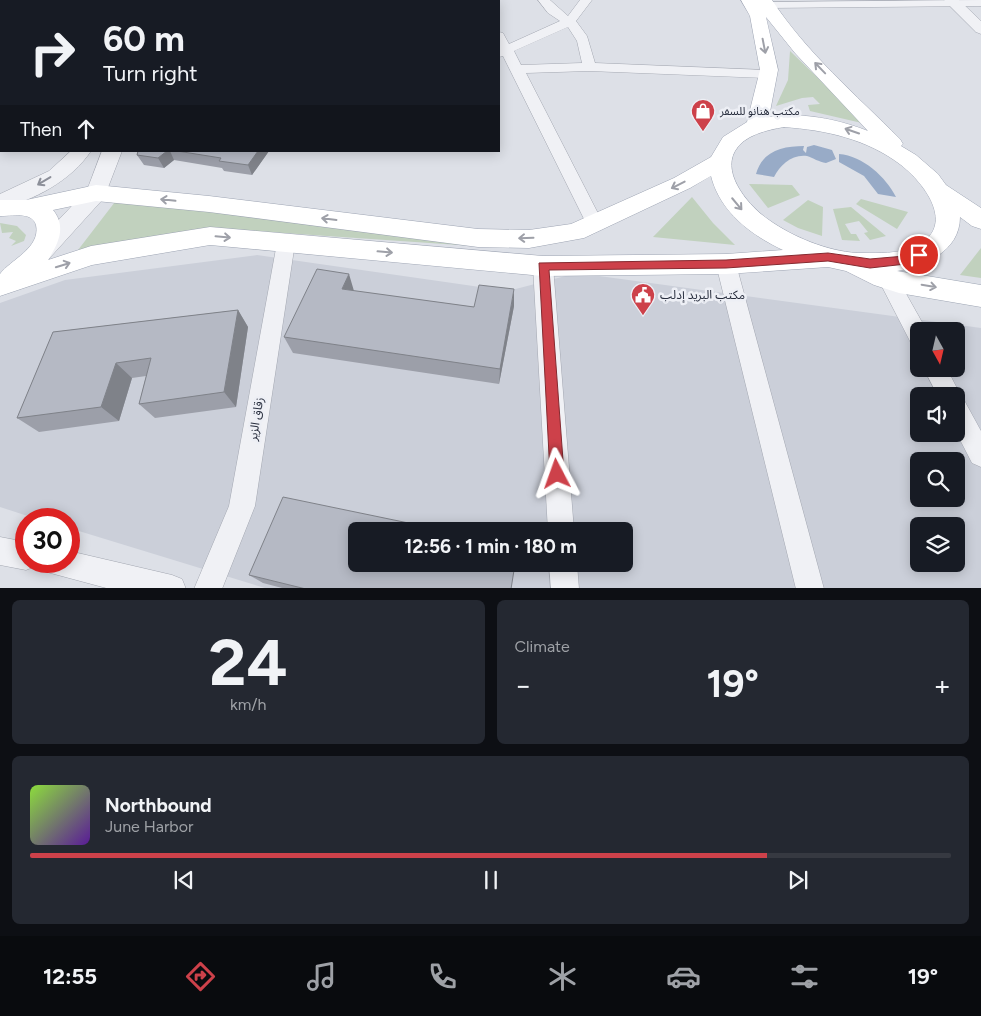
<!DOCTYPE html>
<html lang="en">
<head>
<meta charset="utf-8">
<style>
	:root { --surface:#171b24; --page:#242831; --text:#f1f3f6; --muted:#9ea1a6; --line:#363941; --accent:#cd414a }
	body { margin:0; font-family:Figtree,"Noto Sans Arabic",sans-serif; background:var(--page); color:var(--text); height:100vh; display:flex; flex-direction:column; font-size:19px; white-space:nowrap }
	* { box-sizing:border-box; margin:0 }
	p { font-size:16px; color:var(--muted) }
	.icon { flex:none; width:28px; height:28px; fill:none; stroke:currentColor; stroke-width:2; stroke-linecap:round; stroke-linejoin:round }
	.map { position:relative; height:588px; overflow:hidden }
	.panel { display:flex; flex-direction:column; gap:12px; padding:12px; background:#0d0f14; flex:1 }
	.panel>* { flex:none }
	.banner { position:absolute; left:0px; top:0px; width:500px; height:152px; box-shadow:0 2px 12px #0003; background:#171b24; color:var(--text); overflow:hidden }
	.needle { width:32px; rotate:172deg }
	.controls { position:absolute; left:910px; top:322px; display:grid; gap:10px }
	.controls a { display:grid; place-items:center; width:55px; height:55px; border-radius:8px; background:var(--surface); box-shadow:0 2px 12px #0003; font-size:25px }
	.speed { position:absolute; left:15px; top:508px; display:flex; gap:10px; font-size:25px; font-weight:700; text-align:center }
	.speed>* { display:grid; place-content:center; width:65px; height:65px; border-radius:50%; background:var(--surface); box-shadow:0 2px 12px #0003; line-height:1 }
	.speed .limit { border:8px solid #d22; background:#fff; color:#111 }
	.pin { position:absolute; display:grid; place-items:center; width:42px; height:42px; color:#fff; margin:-21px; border:2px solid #fff; border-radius:50%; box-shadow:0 1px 5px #0007 }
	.me { position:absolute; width:55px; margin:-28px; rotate:356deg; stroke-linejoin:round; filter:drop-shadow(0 0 4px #0008) }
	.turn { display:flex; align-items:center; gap:18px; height:105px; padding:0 20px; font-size:22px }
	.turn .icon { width:65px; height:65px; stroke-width:2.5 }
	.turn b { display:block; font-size:35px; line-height:42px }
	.then { display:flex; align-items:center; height:48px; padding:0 20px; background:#0003; gap:10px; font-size:19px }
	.big { font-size:38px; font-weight:700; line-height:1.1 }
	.panel .card { flex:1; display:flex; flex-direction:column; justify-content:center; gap:8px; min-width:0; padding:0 18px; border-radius:8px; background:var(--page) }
	.panel .dial { align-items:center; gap:0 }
	.dial b { font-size:65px; line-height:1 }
	.song { display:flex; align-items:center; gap:15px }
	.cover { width:60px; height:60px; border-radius:8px; background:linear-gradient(135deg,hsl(90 70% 55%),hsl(270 70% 35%)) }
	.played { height:5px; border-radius:2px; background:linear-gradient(90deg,var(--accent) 80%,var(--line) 80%) }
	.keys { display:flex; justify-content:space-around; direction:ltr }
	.heat { display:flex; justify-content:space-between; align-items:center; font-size:28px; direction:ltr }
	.panel .tiles { flex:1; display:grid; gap:12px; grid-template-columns:1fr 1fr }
	.card:last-child { grid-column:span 2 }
	.trip { position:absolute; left:348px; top:522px; width:285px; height:50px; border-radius:8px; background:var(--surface); box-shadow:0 2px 12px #0003; font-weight:700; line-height:50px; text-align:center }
	.dock { display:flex; height:80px; justify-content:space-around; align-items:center; background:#090b0e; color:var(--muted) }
	.dock .icon { width:35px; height:35px }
	.dock .current { color:var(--accent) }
	.dock b { font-size:22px; color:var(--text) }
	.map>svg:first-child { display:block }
</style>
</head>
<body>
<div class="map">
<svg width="981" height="589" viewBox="0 0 981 589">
	<rect width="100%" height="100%" fill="#dde0e7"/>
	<path fill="#cbcfd9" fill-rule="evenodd" d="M 257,255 L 508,291 L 577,273 L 981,328 L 981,588 L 265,588 L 69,528 L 69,519 L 37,519 L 0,507 L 0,303 L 65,280 ZM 919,331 L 956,331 L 956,369 L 919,369 ZM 919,396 L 956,396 L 956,434 L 919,434 ZM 919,461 L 956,461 L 956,499 L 919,499 ZM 919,526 L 956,526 L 956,564 L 919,564 ZM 356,531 L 624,531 L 624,564 L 356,564 Z"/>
	<path fill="#c1d1be" d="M 790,51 L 866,124 L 810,111 L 808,105 L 820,104 L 813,97 L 802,98 L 776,106 L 788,80 Z
		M 749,184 L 792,185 L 800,195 L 768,208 Z
		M 692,197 L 713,223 L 735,245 L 653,237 Z
		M 118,198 L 488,247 L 212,228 L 78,250 Z
		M 861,199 L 908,212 L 897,229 L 856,204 Z
		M 808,200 L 823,207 L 822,236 L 798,228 L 783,220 Z
		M 851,207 L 886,236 L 870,240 L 864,233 L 868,232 L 859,221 L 845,224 L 851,234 L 856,234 L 860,241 L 842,240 L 833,209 Z
		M 0,223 L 17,226 L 26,235 L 24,241 L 11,246 L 16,241 L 9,238 L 13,232 L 2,233 Z
		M 981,248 L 981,278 L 960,275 Z"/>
	<path fill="#98abc7" d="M 814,145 L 832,150 L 836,159 L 826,163 C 819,162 813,158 807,156 C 792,154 780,165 774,177 L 756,174 C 762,151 783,146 804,146 L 803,150 L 806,153 L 807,147 Z
		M 839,154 C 863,156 886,177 896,197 L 878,194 L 864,176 L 839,162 Z"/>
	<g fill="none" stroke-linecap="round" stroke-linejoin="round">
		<g stroke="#a3a7b1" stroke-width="1">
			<path id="minor" d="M 317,0 L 329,0 L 329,1 L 317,1 Z
				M 473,0 L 485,0 L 486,1 L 474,1 Z
				M 538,0 L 550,0 L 568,16 L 580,0 L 592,0 L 576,21 L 587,36 L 595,63 L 767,70 L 774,74 L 767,78 L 589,71 L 526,73 L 603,223 L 600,227 L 594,229 L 588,227 L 503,56 L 499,57 L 499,32 L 503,33 L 509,44 L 560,21 L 548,13 ZM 568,27 L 577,41 L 582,63 L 521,65 L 514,51 Z
				M 981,0 L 981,6 L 766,8 L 760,5 L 766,2 Z
				M 0,24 L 1,24 L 1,32 L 0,32 Z
				M 0,93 L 1,93 L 1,101 L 0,101 Z
				M 286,236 L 293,238 L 295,243 L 255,506 L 222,589 L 194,589 L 229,506 L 277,243 L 279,238 Z
				M 726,257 L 733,259 L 736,264 L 824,589 L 796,589 L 716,264 L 719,259 Z
				M 543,259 L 550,261 L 553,266 L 574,531 L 548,531 L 533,266 L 536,261 Z
				M 888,271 L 895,274 L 927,331 L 919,331 L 919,346 L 911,343 L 878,279 L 881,274 Z
				M 924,369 L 947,369 L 961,396 L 960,399 L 964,400 L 981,431 L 981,467 L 972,463 L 956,432 L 956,396 L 938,396 Z
				M 0,537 L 26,542 L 26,561 L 38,561 L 36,566 L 26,570 L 0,565 Z
				M 69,551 L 172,575 L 182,579 L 186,589 L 110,589 L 43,571 L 39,561 L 69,561 Z
				M 549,564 L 577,564 L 579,589 L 551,589 Z"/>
		</g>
		<g stroke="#a3a7b1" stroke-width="1">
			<path id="tertiary" d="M 107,0 L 121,0 L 121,1 L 107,1 Z
				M 127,0 L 141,0 L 141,1 L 127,1 Z
				M 944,0 L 959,0 L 981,21 L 981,34 L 976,32 Z
				M 71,151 L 91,151 C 71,181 34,200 0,209 L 0,194 L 49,171 Z
				M 102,151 L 122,151 L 104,198 L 46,262 L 38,265 L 30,262 L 26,256 L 30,250 L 87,190 Z"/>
		</g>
		<g stroke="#9da4b3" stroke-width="1">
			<path id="primary" d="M 741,0 L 772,0 C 806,52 856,95 900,139 L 903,144 L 901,146 L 916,155 L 938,174 L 946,185 L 981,208 L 981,229 L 972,226 L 960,217 C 960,251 925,266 897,271 L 981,285 L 981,307 L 899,293 L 874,285 L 846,271 L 828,267 L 726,274 L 543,276 L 210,245 L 92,265 L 0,296 L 0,274 C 10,260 41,248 36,225 C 32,211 11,216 0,216 L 0,200 L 26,200 L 96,185 L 209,196 L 478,229 L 529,230 L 571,224 L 674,178 L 711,157 L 723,137 L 747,122 L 760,70 L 750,16 ZM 766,17 L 795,53 L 868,131 C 837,119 802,112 769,117 L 778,70 ZM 784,127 C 826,130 867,139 901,165 C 930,188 960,234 905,250 C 890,254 873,253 857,253 C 827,251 793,237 769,220 C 751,208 721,175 735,151 C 744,135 767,130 784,127 ZM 711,176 C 720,212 751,235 783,250 L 726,254 L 543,256 L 210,227 L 91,246 L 48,260 C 58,244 67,227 53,210 L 96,201 L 209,212 L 478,247 L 529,248 L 584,238 L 690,188 Z"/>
		</g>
		<use href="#minor" fill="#f0f1f5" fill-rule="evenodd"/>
		<use href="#tertiary" fill="#f0f1f5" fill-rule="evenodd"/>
		<use href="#primary" fill="#fff" fill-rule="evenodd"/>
	</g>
	<path fill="#9c9fa9" d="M 138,151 L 269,151 L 252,175 L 224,171 L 222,168 L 174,160 L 164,168 L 144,165 L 137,155 Z
		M 354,291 L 474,307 L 514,306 L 499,384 L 293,353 L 284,337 Z
		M 238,310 L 248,327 L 236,407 L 155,418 L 139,404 L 146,376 L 132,378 L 119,421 L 39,432 L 17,418 L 53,332 Z
		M 249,575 L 511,589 L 286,589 L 263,583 Z"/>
	<path fill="#7f8289" d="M 167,151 L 170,151 L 174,160 L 164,168 L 158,158 Z
		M 258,151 L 269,151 L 252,175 L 248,165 Z
		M 349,274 L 354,291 L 342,289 Z
		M 514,289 L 514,306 L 499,384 L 500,369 Z
		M 238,310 L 248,327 L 236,407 L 224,392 Z
		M 116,363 L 132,378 L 119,421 L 101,407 Z"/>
	<path fill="#b5b9c4" stroke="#7f8289" d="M 138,151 L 167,151 L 158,158 L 137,155 Z
		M 177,151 L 258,151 L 248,165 L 219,161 L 221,158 Z
		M 317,269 L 349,274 L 342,289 L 474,307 L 479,285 L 514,289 L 500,369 L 284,337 Z
		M 238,310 L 224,392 L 139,404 L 151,358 L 116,363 L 101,407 L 17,418 L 53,332 Z
		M 283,497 L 447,531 L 356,531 L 356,564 L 515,564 L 511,589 L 306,589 L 249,575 Z"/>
	<defs><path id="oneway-shaft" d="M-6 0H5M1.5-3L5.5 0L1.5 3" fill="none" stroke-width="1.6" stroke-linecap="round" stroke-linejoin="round" transform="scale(1.25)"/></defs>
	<g stroke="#9ea0a8">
		<use href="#oneway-shaft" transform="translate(764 46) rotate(79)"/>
		<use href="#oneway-shaft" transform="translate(820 68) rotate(-134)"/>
		<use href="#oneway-shaft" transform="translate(852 131) rotate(-161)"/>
		<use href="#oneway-shaft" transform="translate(678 185) rotate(153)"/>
		<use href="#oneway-shaft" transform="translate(168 200) rotate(-174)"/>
		<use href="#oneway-shaft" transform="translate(737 204) rotate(50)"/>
		<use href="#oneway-shaft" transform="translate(329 219) rotate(-173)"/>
		<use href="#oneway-shaft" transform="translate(223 237) rotate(5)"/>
		<use href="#oneway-shaft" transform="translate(526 238) rotate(178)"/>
		<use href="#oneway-shaft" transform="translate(385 252) rotate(5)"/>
		<use href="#oneway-shaft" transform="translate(63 265) rotate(-17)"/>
		<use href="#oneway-shaft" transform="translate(929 286) rotate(10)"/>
	</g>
	<use stroke="#8c8f99" href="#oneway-shaft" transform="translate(44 181) rotate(149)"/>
	<path fill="#cd414a" stroke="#852a30" d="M 919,251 L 923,252 L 923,258 L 906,264 L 870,268 L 828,261 L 726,268 L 549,270 L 564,474 L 562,480 L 557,482 L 552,480 L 550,474 L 539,263 L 726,260 L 828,253 L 870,259 L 905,256 Z"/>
	<defs>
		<g id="shop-pin" transform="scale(1.25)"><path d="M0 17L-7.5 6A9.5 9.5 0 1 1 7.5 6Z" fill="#cd414a" stroke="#edeff5"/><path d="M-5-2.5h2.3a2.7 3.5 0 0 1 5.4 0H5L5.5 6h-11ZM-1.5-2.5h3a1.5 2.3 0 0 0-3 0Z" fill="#fff"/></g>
		<g id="civic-pin" transform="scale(1.25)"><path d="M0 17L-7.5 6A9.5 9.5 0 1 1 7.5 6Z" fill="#cd414a" stroke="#edeff5"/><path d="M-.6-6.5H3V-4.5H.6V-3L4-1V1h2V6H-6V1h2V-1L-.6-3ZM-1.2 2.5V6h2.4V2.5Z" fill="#fff"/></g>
	</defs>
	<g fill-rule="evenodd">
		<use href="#shop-pin" x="703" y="111"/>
		<use href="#civic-pin" x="643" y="295"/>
	</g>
	<g text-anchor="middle" stroke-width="5" stroke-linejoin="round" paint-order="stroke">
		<g font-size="11" fill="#272d3d" stroke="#edeff5" text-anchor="start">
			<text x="720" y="115">مكتب هنانو للسفر</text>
		</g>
		<g font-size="12" fill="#272d3d" stroke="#edeff5" text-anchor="start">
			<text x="660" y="299">مكتب البريد إدلب</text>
		</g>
		<g font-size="12" fill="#272d3d" stroke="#edeff5">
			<text transform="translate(256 419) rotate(-81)" y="4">زقاق الزير</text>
		</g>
	</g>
</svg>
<div class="controls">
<a><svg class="needle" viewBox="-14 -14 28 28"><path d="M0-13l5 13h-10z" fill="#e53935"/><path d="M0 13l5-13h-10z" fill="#9ea1a6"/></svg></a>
<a><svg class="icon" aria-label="sound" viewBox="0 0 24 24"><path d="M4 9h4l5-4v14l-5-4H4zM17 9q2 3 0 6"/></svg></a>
<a><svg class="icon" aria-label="search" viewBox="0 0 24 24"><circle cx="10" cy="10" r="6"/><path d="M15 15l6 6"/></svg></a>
<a><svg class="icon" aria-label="layers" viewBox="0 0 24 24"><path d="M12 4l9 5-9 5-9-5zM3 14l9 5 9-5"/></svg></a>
</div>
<div class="speed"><div class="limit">30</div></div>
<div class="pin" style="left:919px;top:255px;background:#d93025"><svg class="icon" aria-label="arrive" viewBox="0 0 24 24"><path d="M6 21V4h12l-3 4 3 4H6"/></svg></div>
<svg class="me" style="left:557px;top:474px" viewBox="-20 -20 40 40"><path d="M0-17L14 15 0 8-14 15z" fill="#cd414a" stroke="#fff" stroke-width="4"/></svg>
<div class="trip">12:56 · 1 min · 180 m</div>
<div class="banner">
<div class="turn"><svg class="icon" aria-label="right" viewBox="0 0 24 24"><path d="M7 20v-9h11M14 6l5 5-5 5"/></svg><div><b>60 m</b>Turn right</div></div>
<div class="then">Then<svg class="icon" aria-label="ahead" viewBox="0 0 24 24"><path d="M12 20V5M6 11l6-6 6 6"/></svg></div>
</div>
</div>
<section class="panel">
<div class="tiles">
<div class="card dial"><b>24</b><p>km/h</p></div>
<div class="card"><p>Climate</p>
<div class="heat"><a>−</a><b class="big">19°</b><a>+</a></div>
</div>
<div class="card">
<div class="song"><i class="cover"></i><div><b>Northbound</b><p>June Harbor</p></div></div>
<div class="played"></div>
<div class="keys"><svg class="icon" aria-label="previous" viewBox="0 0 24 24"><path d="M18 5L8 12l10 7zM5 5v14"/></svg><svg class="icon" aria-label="pause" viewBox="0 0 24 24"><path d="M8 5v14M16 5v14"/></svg><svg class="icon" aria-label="next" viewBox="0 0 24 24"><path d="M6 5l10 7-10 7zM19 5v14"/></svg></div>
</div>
</div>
</section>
<nav class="dock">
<b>12:55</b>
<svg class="icon current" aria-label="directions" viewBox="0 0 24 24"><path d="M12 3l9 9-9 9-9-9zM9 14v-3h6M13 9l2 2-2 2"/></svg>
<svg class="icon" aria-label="music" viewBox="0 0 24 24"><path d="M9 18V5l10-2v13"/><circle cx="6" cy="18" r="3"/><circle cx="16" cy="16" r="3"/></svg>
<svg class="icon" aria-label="phone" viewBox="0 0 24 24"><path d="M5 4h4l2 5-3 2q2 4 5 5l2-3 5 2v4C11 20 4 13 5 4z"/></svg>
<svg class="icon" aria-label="climate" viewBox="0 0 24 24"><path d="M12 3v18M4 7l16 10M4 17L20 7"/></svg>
<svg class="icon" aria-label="car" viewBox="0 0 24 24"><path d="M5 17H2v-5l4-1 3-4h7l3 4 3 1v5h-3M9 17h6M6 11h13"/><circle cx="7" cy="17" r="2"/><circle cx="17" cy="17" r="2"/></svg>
<svg class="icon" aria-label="filters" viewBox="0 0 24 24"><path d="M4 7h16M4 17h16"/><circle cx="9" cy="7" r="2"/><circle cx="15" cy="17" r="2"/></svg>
<b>19°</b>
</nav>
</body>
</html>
